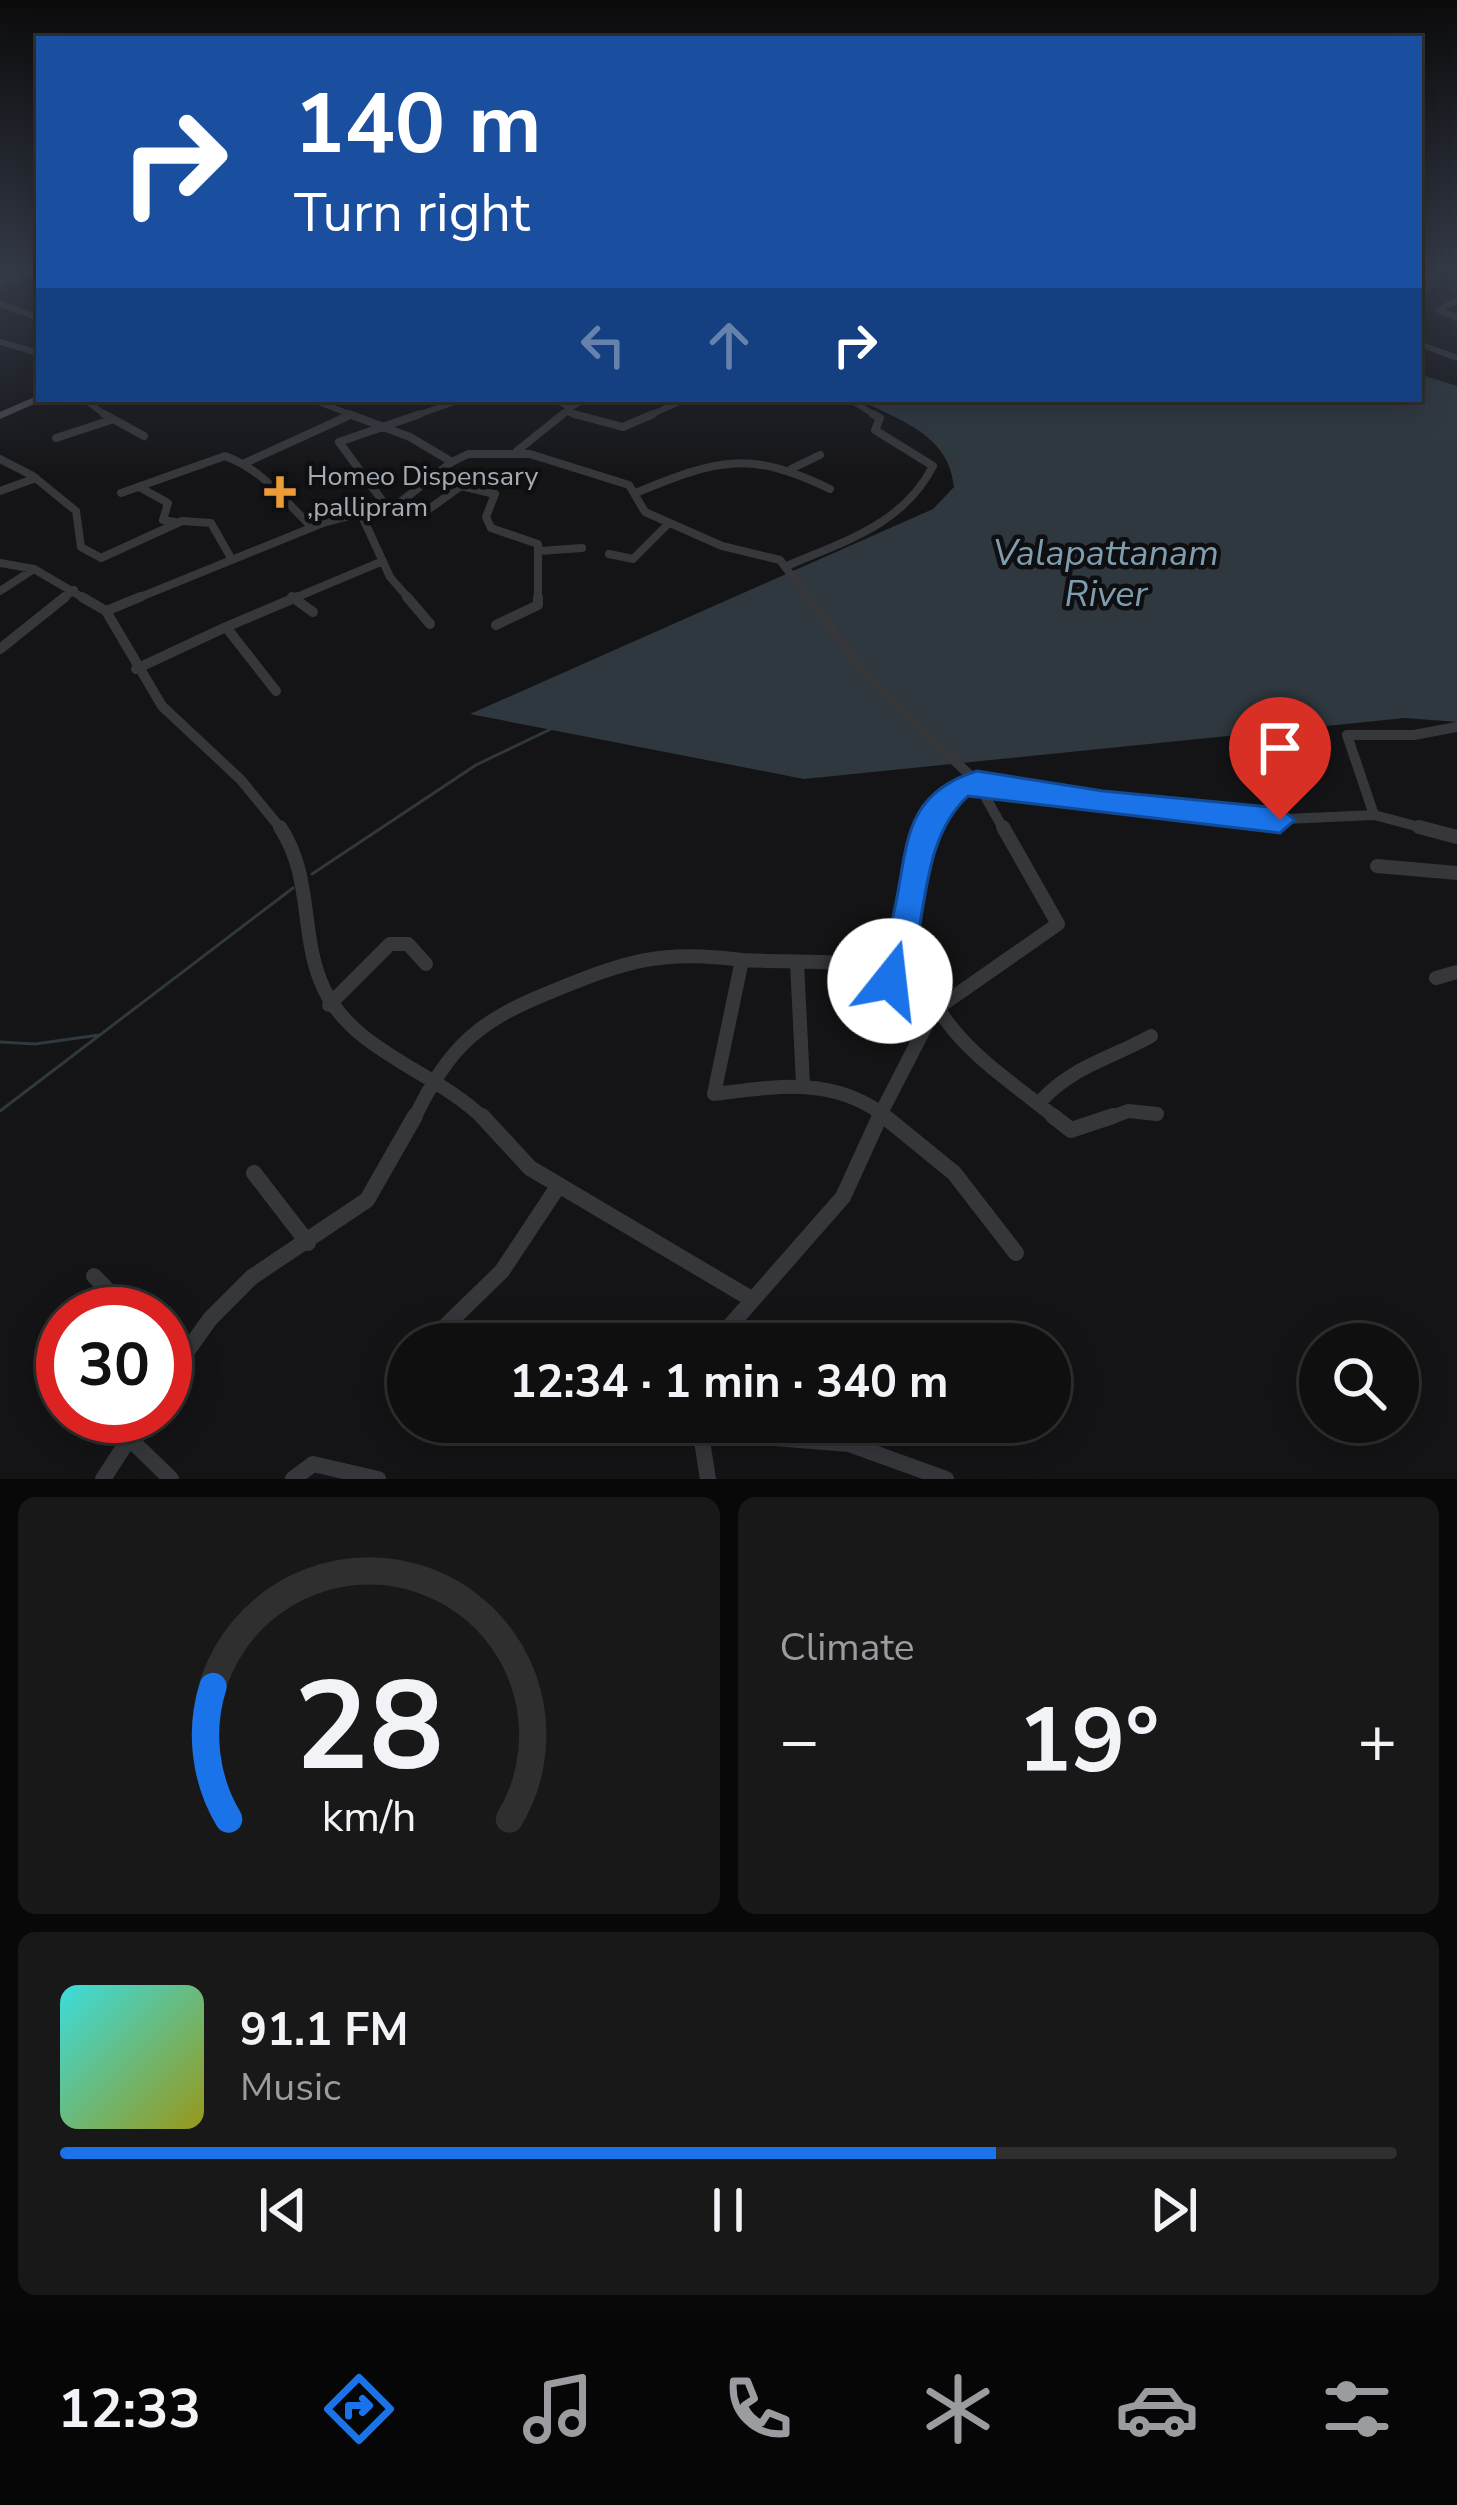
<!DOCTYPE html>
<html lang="en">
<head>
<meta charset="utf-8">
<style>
	:root { --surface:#0f0f10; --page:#181819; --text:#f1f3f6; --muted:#9b9c9f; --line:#2f2f30; --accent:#1a73e8 }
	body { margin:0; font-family:"Nunito Sans",sans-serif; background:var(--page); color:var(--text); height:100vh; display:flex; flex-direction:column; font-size:45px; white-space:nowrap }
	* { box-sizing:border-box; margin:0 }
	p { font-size:39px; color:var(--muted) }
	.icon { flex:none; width:66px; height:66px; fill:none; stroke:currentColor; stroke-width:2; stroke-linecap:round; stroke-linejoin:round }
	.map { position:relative; height:1479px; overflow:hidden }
	.drawer { display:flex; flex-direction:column; gap:18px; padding:18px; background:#080809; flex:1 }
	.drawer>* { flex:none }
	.hud { position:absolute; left:36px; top:36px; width:1386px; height:366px; border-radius:0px; box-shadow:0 6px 30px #0003,0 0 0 3px var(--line); background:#1a4fa0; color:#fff; overflow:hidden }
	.fabs { position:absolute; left:1299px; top:1323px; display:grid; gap:24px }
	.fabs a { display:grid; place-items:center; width:120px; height:120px; border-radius:50%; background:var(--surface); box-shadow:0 6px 30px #0003,0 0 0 3px var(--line); font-size:60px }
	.speed { position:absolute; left:36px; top:1287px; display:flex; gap:24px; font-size:60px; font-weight:700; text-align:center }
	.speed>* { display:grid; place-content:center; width:156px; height:156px; border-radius:50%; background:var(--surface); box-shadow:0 6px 30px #0003,0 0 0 3px var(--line); line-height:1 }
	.speed .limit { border:18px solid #d22; background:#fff; color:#111 }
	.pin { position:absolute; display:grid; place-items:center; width:102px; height:102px; color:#fff; margin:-123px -51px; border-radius:50% 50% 50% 0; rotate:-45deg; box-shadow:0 0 12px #0007 }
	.pin .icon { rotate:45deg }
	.me { position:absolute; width:132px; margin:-66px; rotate:16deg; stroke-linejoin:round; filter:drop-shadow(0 0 9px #0008) }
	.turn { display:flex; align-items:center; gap:42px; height:252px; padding:0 60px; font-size:54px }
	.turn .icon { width:156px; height:156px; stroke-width:2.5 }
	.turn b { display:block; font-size:84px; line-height:102px }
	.lanes { display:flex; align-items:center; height:114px; padding:0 60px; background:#0003; justify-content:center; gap:60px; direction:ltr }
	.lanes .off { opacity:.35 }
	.big { font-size:90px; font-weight:700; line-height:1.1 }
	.drawer .card { flex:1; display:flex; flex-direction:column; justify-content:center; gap:18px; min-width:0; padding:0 42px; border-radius:18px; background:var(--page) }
	.drawer .dial { align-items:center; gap:0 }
	.dial svg { height:312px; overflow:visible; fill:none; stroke:var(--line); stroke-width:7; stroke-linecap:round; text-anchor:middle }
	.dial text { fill:var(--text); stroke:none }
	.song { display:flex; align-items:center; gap:36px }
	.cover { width:144px; height:144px; border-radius:18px; background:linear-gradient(135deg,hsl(180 70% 55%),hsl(60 70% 35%)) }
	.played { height:12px; border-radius:6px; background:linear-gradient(90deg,var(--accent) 70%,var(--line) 70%) }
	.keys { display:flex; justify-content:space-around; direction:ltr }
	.heat { display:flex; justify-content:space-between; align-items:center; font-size:66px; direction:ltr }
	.drawer .tiles { flex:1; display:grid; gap:18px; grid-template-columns:1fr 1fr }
	.card:last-child { grid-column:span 2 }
	.trip { position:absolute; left:387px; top:1323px; width:684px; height:120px; border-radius:60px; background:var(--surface); box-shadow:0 6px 30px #0003,0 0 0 3px var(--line); font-weight:700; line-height:120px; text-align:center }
	.menu { display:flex; height:192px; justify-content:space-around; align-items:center; background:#060606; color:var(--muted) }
	.menu .icon { width:84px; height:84px }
	.menu .active { color:var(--accent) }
	.menu b { font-size:54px; color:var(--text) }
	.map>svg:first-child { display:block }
</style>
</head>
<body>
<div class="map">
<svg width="1457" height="1479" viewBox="0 0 1457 1479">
	<rect width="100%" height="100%" fill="#141416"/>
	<path fill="#2e383e" d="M 1419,374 L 1457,386 L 1457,722 L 1405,718 L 804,779 L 470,714 L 933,509 L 954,487 C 949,434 900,421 858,399 L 1419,399 Z"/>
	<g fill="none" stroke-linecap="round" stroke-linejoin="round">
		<path stroke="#2e383e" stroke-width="3" d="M 312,874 L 476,765 L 551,729
			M 0,1042 L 35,1044 L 99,1035
			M 0,1111 L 293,888"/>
		<path stroke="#35373b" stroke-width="6" d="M 0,284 L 39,270
			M 1419,294 L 1429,287 L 1432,269
			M 1457,300 L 1439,310 L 1457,318
			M 0,304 L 39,318
			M 0,342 L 39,353
			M 1419,344 L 1457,358
			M 84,399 L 108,417
			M 311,399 L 357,417
			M 555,399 L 570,408 L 559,417
			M 713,399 L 724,399
			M 849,399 L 878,417
			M 570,408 L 586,399
			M 567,412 L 585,417
			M 412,417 L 463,399
			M 646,417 L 686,399"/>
		<path stroke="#35373b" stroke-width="8" d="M 104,414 L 144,436
			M 574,414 L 623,427 L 653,414
			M 56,438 L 111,420
			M 517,451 L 563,414
			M 0,459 L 33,476 L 76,511 L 81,547 L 101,558 L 182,521 L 211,523 L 231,558
			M 452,462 L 468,454 L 530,454 L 629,485 L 645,512 L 722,546 L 780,560 L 810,600
			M 245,463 L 348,416
			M 791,469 L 820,455
			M 141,488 L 168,503 L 163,520 L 175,522
			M 0,491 L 36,478
			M 638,492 C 718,459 750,450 830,489
			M 121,493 L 225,456 C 265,471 282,499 312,527
			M 406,499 L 425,512 L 461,486 L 495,494 L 486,517 L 491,528 L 538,544 L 538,600
			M 387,507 L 339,442 L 420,414
			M 361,514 L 390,577 L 410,600
			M 539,551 L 582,548
			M 609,554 L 633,559 L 669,523
			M 0,563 L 34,569 L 87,600
			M 787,566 C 844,541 903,525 933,466 L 875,430 L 880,418 L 873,414
			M 0,591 L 34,569
			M 292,597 L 296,600
			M 61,600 L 74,590
			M 133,600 L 323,523 L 399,503 L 452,462 L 410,437 L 349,414
			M 290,600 L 383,561"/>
		<path stroke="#35373b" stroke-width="10" d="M 82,597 L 106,611 L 140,597
			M 292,597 L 313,612
			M 407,597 L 430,624
			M 808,597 L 867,677 L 977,782 L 1267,820 L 1374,815
			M 106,611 L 162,706 L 241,780 L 282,830
			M 496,625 L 538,605 L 538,597
			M 226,627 L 297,597
			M 0,649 L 65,597
			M 136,669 L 226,627 L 276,691
			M 926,830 L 940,805 L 977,782 L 1004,830
			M 1431,830 L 1374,815 L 1347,735 L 1414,735 L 1457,727"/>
		<path stroke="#35373b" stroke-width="14" d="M 280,827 C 314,878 299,937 324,989 C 354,1052 437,1072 484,1119
			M 927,827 L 891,980 L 892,988 L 929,1019
			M 1419,827 L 1457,837
			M 1377,866 L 1457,873
			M 742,960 C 773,962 890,961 908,970 C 926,979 931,997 941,1013 C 969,1056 1017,1086 1057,1119
			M 797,963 L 803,1084
			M 1436,978 L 1457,972
			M 329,1005 L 390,944 L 408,944 L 426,964
			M 939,1007 L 1058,924 L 1003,827
			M 1041,1101 C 1071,1067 1112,1058 1151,1036
			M 414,1119 C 449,1045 480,1020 553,991 C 627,961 661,949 742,960 L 714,1094 C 774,1087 829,1076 881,1113 L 878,1119
			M 888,1119 L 881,1113 L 931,1016
			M 1107,1119 L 1128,1111 L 1157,1114"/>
		<path stroke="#35373b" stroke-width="16" d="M 482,1116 L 530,1168 L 753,1300
			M 884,1116 L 954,1173 L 1016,1253
			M 1053,1116 L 1071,1130 L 1113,1116
			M 254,1173 L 308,1243
			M 94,1276 L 131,1314
			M 165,1340 L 185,1352
			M 427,1344 L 502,1271 L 559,1185
			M 714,1344 L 843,1197 L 880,1116
			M 165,1382 L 210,1319 L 252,1277 L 367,1200 L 415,1116
			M 699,1422 L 708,1479
			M 701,1432 L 849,1444 L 946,1479
			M 130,1439 L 171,1479
			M 103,1479 L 144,1416
			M 293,1479 L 313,1464 L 378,1479"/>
		<path fill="#43464a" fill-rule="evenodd" d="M 39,395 L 39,399 L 43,400 L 0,419 L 0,412 Z"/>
	</g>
	<linearGradient id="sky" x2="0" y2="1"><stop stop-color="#0b0b0c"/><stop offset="0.57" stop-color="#343a47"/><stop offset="1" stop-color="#343a47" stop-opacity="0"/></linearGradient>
	<rect width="1457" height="476" fill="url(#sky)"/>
	<path fill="#1a73e8" stroke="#114b97" stroke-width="3" d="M 977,771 L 1103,791 L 1280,808 L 1295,820 L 1280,833 L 968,796 C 916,844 930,929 902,992 L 890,997 L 878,992 L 873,981 C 880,960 888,938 893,916 C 909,850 899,795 977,771 Z"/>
	<path fill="#eb9c37" stroke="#0f0f11" stroke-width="4.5" d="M274 474h12v12h12v12h-12v12h-12v-12h-12v-12h12z"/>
	<g text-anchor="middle" stroke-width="9" stroke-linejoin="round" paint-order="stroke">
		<g font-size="27" fill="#a6acb5" stroke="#0f0f11" text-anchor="start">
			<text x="307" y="485">Homeo Dispensary<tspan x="307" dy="31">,pallipram</tspan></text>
		</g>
		<g font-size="36" font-style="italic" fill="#7e9eb0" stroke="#0f0f11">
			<text x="1106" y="565">Valapattanam<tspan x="1106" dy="41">River</tspan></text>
		</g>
	</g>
</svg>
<div class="fabs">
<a><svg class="icon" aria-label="search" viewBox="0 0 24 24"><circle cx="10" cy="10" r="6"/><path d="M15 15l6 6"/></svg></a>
</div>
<div class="speed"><div class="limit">30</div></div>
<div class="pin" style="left:1280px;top:820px;background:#d93025"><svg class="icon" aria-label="arrive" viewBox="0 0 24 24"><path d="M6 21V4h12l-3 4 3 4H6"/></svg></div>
<svg class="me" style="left:890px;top:981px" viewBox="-20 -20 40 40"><circle r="19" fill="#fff"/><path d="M0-13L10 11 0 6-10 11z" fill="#1a73e8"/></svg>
<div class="trip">12:34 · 1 min · 340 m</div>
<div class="hud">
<div class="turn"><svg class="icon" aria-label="right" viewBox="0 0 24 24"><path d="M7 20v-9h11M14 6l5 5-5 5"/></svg><div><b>140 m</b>Turn right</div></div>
<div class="lanes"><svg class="icon off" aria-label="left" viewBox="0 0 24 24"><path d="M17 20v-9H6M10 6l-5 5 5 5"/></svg><svg class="icon off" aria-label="ahead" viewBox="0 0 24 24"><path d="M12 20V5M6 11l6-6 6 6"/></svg><svg class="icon" aria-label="right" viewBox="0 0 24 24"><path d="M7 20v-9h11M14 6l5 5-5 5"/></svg></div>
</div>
</div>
<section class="drawer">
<div class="tiles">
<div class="card dial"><svg viewBox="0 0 100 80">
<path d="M14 69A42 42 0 1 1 86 69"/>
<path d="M14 69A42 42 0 0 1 10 35" stroke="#1a73e8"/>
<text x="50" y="56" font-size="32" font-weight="700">28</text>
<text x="50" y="72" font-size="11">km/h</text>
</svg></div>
<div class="card"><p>Climate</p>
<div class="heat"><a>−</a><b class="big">19°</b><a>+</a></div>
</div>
<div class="card">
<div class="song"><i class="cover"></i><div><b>91.1 FM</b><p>Music</p></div></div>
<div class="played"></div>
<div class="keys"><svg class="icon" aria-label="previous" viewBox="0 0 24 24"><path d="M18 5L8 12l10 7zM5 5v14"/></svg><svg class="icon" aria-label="pause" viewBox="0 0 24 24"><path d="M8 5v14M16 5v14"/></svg><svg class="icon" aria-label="next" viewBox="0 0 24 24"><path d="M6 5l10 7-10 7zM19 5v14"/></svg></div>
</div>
</div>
</section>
<nav class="menu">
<b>12:33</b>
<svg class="icon active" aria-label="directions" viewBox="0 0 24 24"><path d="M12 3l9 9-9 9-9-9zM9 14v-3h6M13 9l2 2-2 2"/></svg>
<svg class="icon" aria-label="music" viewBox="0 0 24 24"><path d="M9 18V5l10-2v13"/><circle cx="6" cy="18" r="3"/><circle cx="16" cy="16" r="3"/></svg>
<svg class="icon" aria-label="phone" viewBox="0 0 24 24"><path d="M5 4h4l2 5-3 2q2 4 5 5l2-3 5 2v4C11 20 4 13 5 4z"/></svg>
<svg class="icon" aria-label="climate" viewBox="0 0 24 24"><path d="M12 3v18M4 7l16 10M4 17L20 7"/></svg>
<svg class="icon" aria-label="car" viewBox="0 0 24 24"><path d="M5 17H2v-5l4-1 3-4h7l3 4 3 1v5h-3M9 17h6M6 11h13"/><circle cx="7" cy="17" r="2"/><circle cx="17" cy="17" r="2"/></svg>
<svg class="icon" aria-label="filters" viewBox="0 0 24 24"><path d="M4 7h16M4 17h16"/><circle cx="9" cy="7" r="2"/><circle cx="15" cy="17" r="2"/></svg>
</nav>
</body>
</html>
